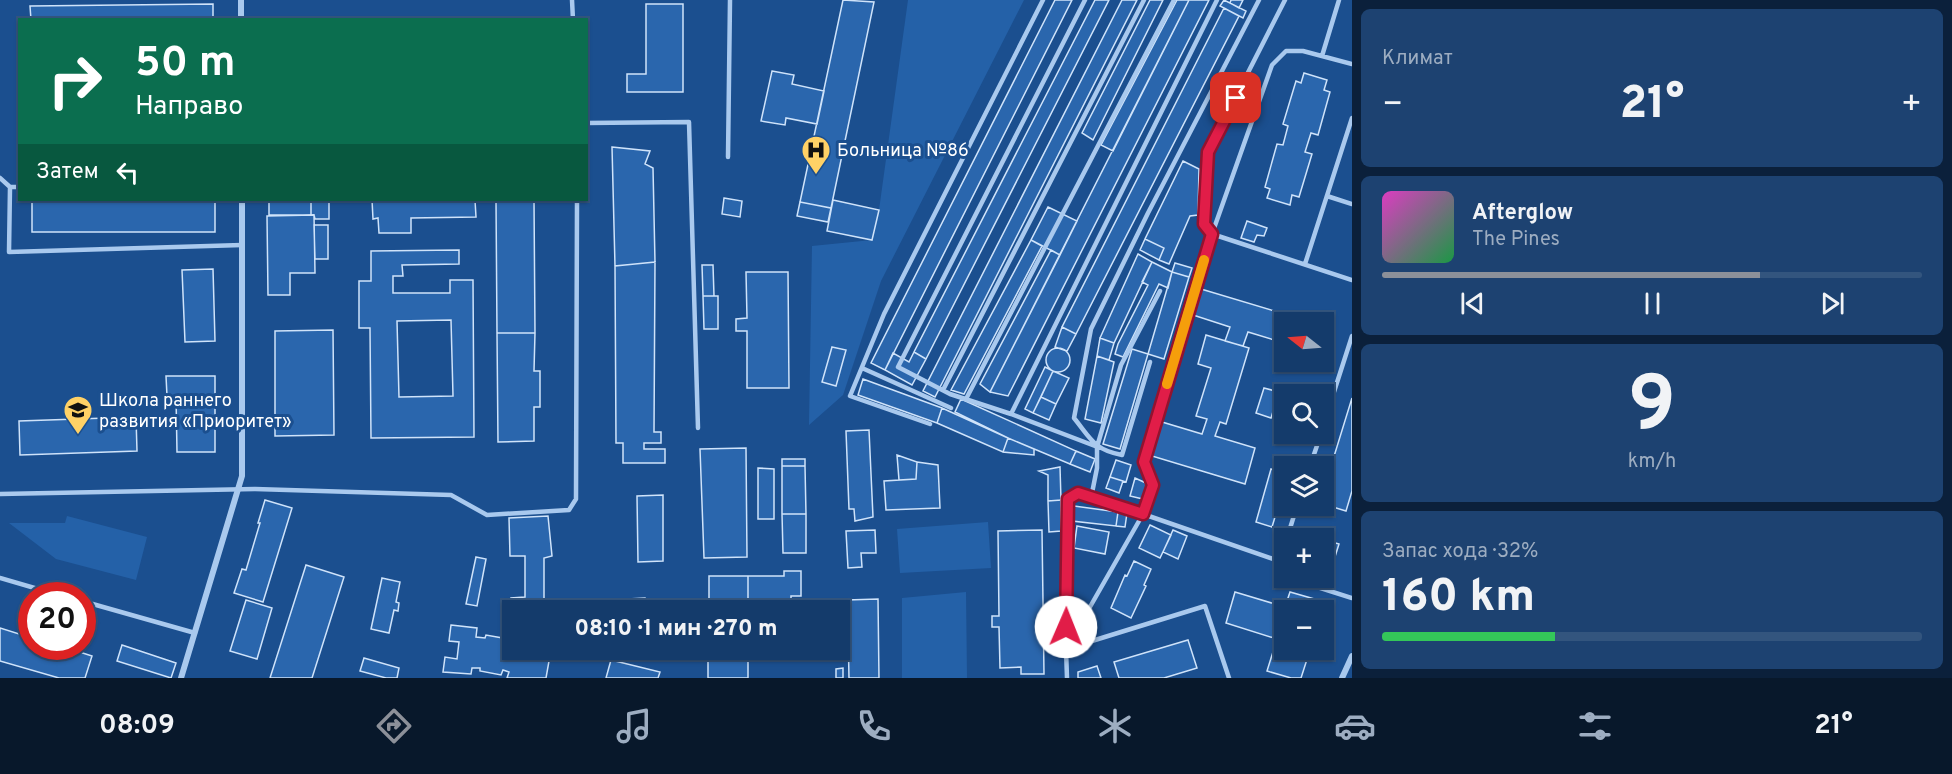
<!DOCTYPE html>
<html lang="ru">
<head>
<meta charset="utf-8">
<style>
	:root { --surface:#143b6b; --page:#1d4271; --text:#f1f3f6; --muted:#9dadc1; --line:#33557e; --accent:#8c9099 }
	body { margin:0; font-family:Overpass,sans-serif; background:var(--page); color:var(--text); height:100vh; display:flex; flex-direction:column; font-size:22px; white-space:nowrap }
	* { box-sizing:border-box; margin:0 }
	p { font-size:20px; color:var(--muted) }
	.icon { flex:none; width:33px; height:33px; fill:none; stroke:currentColor; stroke-width:2; stroke-linecap:round; stroke-linejoin:round }
	.map { position:relative; flex:1; overflow:hidden }
	.side { display:flex; flex-direction:column; gap:9px; padding:9px; background:#0b203b; width:600px }
	.side>* { flex:none }
	.guide { position:absolute; left:18px; top:18px; width:570px; height:183px; border-radius:0px; box-shadow:0 2px 4px #0004,0 0 0 2px var(--line); background:#0b6e4f; color:#fff; overflow:hidden }
	.needle { width:39px; rotate:287deg }
	.controls { position:absolute; left:1274px; top:312px; display:grid; gap:12px }
	.controls a { display:grid; place-items:center; width:60px; height:60px; border-radius:0px; background:var(--surface); box-shadow:0 2px 4px #0004,0 0 0 2px var(--line); font-size:30px }
	.speed { position:absolute; left:18px; top:582px; display:flex; gap:12px; font-size:30px; font-weight:700; text-align:center }
	.speed>* { display:grid; place-content:center; width:78px; height:78px; border-radius:50%; background:var(--surface); box-shadow:0 2px 4px #0004,0 0 0 2px var(--line); line-height:1 }
	.speed .limit { border:9px solid #d22; background:#fff; color:#111 }
	.pin { position:absolute; display:grid; place-items:center; width:51px; height:51px; color:#fff; margin:-26px; border-radius:12px; box-shadow:0 3px 9px #0006 }
	.me { position:absolute; width:66px; margin:-33px; rotate:1deg; stroke-linejoin:round; filter:drop-shadow(0 0 4px #0008) }
	.turn { display:flex; align-items:center; gap:21px; height:126px; padding:0 18px; font-size:27px }
	.turn .icon { width:78px; height:78px; stroke-width:2.5 }
	.turn b { display:block; font-size:42px; line-height:51px }
	.then { display:flex; align-items:center; height:57px; padding:0 18px; background:#0003; gap:12px; font-size:22px }
	.big { font-size:45px; font-weight:800; line-height:1.1 }
	.side .card { flex:1; display:flex; flex-direction:column; justify-content:center; gap:9px; min-width:0; padding:0 21px; border-radius:9px; background:var(--page) }
	.side .dial { align-items:center; gap:0 }
	.dial b { font-size:78px; line-height:1 }
	.song { display:flex; align-items:center; gap:18px }
	.cover { width:72px; height:72px; border-radius:9px; background:linear-gradient(135deg,hsl(310 70% 55%),hsl(140 70% 35%)) }
	.played { height:6px; border-radius:3px; background:linear-gradient(90deg,var(--accent) 70%,var(--line) 70%) }
	.keys { display:flex; justify-content:space-around; direction:ltr }
	.heat { display:flex; justify-content:space-between; align-items:center; font-size:33px; direction:ltr }
	.charge { height:9px; border-radius:4px; background:linear-gradient(90deg,#34c759 32%,var(--line) 0) }
	.trip { position:absolute; left:502px; top:600px; width:348px; height:60px; border-radius:0px; background:var(--surface); box-shadow:0 2px 4px #0004,0 0 0 2px var(--line); font-weight:800; line-height:60px; text-align:center }
	.menu { display:flex; height:96px; justify-content:space-around; align-items:center; background:#08182b; color:var(--muted) }
	.menu .icon { width:42px; height:42px }
	.menu .active { color:var(--accent) }
	.menu b { font-size:27px; color:var(--text) }
	main { display:flex; flex:1; min-height:0 }
	.map>svg:first-child { display:block }
</style>
</head>
<body>
<main>
<div class="map">
<svg width="1352" height="678" viewBox="0 0 1352 678">
	<rect width="100%" height="100%" fill="#1b4f8f"/>
	<path fill="#2461a8" d="M 908,0 L 1024,0 L 881,281 L 843,395 L 809,425 L 812,246 L 872,240 L 879,210 Z
		M 67,516 L 147,537 L 136,580 L 56,559 L 9,523 L 65,523 Z
		M 988,522 L 991,568 L 900,573 L 897,529 Z
		M 966,592 L 967,678 L 902,678 L 902,598 Z"/>
	<path fill="#2a66ad" stroke="#cfe3fa" stroke-width="1.5" fill-rule="evenodd" d="M 843,0 L 874,2 L 831,208 L 800,202 Z
		M 1055,0 L 1072,0 L 885,370 L 871,363 Z
		M 1095,0 L 1109,0 L 926,359 L 914,352 Z
		M 1122,0 L 1137,0 L 935,397 L 923,391 Z
		M 1150,0 L 1163,0 L 1093,140 L 1082,133 Z
		M 1177,0 L 1189,0 L 1113,151 L 1101,145 Z
		M 1189,0 L 1209,0 L 1008,396 L 990,392 Z
		M 1224,0 L 1246,11 L 1243,18 L 1220,6 Z
		M 1231,0 L 1243,0 L 1239,8 L 1230,3 Z
		M 213,4 L 213,20 L 31,20 L 30,6 Z
		M 646,4 L 683,4 L 683,92 L 627,92 L 627,74 L 646,74 Z
		M 1224,8 L 1239,16 L 1076,334 L 1062,327 Z
		M 772,71 L 794,75 L 792,84 L 824,91 L 817,124 L 786,118 L 785,125 L 761,121 Z
		M 1304,73 L 1327,80 L 1324,90 L 1330,92 L 1318,135 L 1311,133 L 1305,152 L 1312,154 L 1299,197 L 1292,195 L 1290,205 L 1267,198 L 1270,189 L 1265,187 L 1277,144 L 1283,145 L 1288,126 L 1283,124 L 1296,81 L 1301,83 Z
		M 612,147 L 650,151 L 645,164 L 653,168 L 655,262 L 615,266 Z
		M 1183,161 L 1199,169 L 1198,215 L 1190,216 L 1169,264 L 1159,260 L 1164,248 L 1145,239 Z
		M 724,198 L 742,201 L 740,217 L 722,214 Z
		M 269,200 L 311,200 L 311,215 L 269,215 Z
		M 311,200 L 329,200 L 329,219 L 315,219 L 314,215 L 311,215 Z
		M 372,200 L 475,200 L 476,217 L 411,218 L 411,233 L 379,233 L 378,218 L 373,219 Z
		M 496,200 L 534,200 L 535,333 L 497,333 Z
		M 833,200 L 879,210 L 872,240 L 827,231 Z
		M 215,201 L 215,232 L 32,232 L 32,202 Z
		M 800,202 L 831,208 L 828,222 L 797,216 Z
		M 1048,207 L 1077,221 L 1060,255 L 1031,240 Z
		M 314,215 L 315,273 L 290,273 L 290,295 L 268,295 L 267,216 Z
		M 1247,221 L 1267,228 L 1264,236 L 1257,235 L 1254,242 L 1241,238 Z
		M 314,225 L 328,225 L 328,259 L 315,259 Z
		M 1145,239 L 1164,248 L 1159,260 L 1140,250 Z
		M 1031,240 L 1042,246 L 964,394 L 951,390 Z
		M 459,250 L 459,264 L 402,265 L 403,276 L 393,276 L 393,293 L 450,293 L 450,280 L 473,280 L 474,437 L 371,438 L 370,328 L 359,328 L 359,281 L 371,281 L 371,251 ZM 451,320 L 453,396 L 399,397 L 397,321 Z
		M 1051,250 L 1060,255 L 990,392 L 980,384 Z
		M 1138,254 L 1152,262 L 1114,343 L 1100,338 Z
		M 655,262 L 654,432 L 661,432 L 661,443 L 644,443 L 644,449 L 665,449 L 665,463 L 623,463 L 623,443 L 616,443 L 615,266 Z
		M 1152,262 L 1172,272 L 1168,288 L 1159,284 L 1123,357 L 1115,354 L 1118,344 L 1148,285 L 1142,282 Z
		M 1175,263 L 1192,268 L 1189,277 L 1172,272 Z
		M 702,265 L 713,265 L 714,296 L 703,296 Z
		M 213,269 L 215,341 L 185,342 L 182,270 Z
		M 746,272 L 788,272 L 789,388 L 747,388 L 747,331 L 736,331 L 736,319 L 747,318 Z
		M 1172,272 L 1189,277 L 1164,359 L 1148,354 Z
		M 1201,289 L 1301,319 L 1300,322 L 1284,322 L 1284,343 L 1248,332 L 1243,346 L 1225,341 L 1230,327 L 1193,315 Z
		M 703,296 L 718,296 L 718,329 L 704,329 Z
		M 1062,327 L 1076,334 L 1067,351 L 1055,347 Z
		M 333,330 L 334,435 L 275,436 L 275,331 Z
		M 497,333 L 535,333 L 534,371 L 540,371 L 540,407 L 534,407 L 534,441 L 498,442 Z
		M 1206,335 L 1249,348 L 1226,424 L 1220,422 L 1215,436 L 1255,448 L 1245,484 L 1152,456 L 1162,422 L 1202,434 L 1207,419 L 1196,416 L 1211,368 L 1198,364 Z
		M 1100,338 L 1114,343 L 1109,360 L 1097,356 Z
		M 832,347 L 846,350 L 836,386 L 822,382 Z
		M1046 360a12 12 0 1 1 24 0a12 12 0 1 1-24 0Z
		M 1132,349 L 1148,354 L 1120,449 L 1103,444 Z
		M 914,352 L 926,359 L 912,385 L 885,370 L 893,353 L 909,362 Z
		M 1097,356 L 1114,362 L 1101,423 L 1085,419 Z
		M 1045,367 L 1053,371 L 1033,413 L 1025,409 Z
		M 1053,371 L 1069,378 L 1056,404 L 1041,397 Z
		M 166,376 L 215,376 L 215,396 L 167,396 Z
		M 863,379 L 942,408 L 937,423 L 858,395 Z
		M 1264,388 L 1279,392 L 1271,418 L 1256,413 Z
		M 176,396 L 215,396 L 215,452 L 177,452 Z
		M 1041,397 L 1056,404 L 1049,420 L 1033,413 Z
		M 1352,398 L 1352,491 L 1346,511 L 1323,504 L 1323,492 Z
		M 961,399 L 1076,451 L 1070,464 L 1008,438 L 955,412 Z
		M 942,408 L 1008,438 L 1003,452 L 937,423 Z
		M 136,417 L 137,451 L 20,455 L 19,421 Z
		M 869,430 L 873,517 L 855,521 L 854,509 L 849,509 L 846,431 Z
		M 1008,438 L 1034,449 L 1034,455 L 1003,452 Z
		M 746,448 L 747,557 L 704,558 L 700,449 Z
		M 1076,451 L 1095,459 L 1090,472 L 1070,464 Z
		M 897,455 L 917,462 L 916,479 L 899,480 Z
		M 782,459 L 805,459 L 805,466 L 782,466 Z
		M 1116,460 L 1131,465 L 1126,482 L 1110,477 Z
		M 917,462 L 938,465 L 940,508 L 886,510 L 884,481 L 916,479 Z
		M 782,466 L 805,466 L 806,514 L 782,514 Z
		M 1060,467 L 1061,500 L 1048,501 L 1048,475 L 1039,471 Z
		M 758,468 L 774,469 L 774,519 L 758,519 Z
		M 1271,469 L 1284,473 L 1284,487 L 1272,527 L 1256,522 Z
		M 1110,477 L 1123,481 L 1119,493 L 1106,488 Z
		M 1135,478 L 1148,484 L 1143,499 L 1130,496 Z
		M 663,495 L 663,561 L 638,562 L 637,496 Z
		M 265,500 L 292,508 L 263,602 L 234,593 L 242,569 L 246,570 L 260,523 L 258,523 Z
		M 1061,500 L 1061,531 L 1049,532 L 1048,501 Z
		M 1074,506 L 1118,512 L 1116,526 L 1072,521 Z
		M 1118,512 L 1127,513 L 1125,527 L 1116,526 Z
		M 782,514 L 806,514 L 806,553 L 783,553 Z
		M 548,516 L 552,556 L 544,558 L 544,610 L 513,610 L 513,627 L 511,598 L 525,597 L 525,556 L 510,556 L 509,518 Z
		M 1150,525 L 1171,535 L 1160,558 L 1139,548 Z
		M 1077,526 L 1109,532 L 1105,554 L 1074,548 Z
		M 875,530 L 876,553 L 861,553 L 862,567 L 848,568 L 846,531 Z
		M 1042,530 L 1044,674 L 1021,674 L 1021,667 L 1000,668 L 999,627 L 992,627 L 992,616 L 999,616 L 998,531 Z
		M 1173,530 L 1187,536 L 1178,559 L 1163,552 Z
		M 1325,540 L 1339,544 L 1333,563 L 1323,560 Z
		M 476,557 L 486,559 L 477,606 L 466,604 Z
		M 1134,561 L 1151,569 L 1144,585 L 1146,586 L 1131,618 L 1111,608 L 1125,575 L 1127,576 Z
		M 306,565 L 344,577 L 312,678 L 270,678 Z
		M 784,571 L 801,571 L 801,596 L 791,596 L 791,610 L 770,610 L 770,601 L 748,601 L 748,576 L 784,576 Z
		M 709,576 L 748,576 L 748,610 L 709,610 Z
		M 382,578 L 400,582 L 396,602 L 399,603 L 398,611 L 394,610 L 389,633 L 371,629 Z
		M 1235,592 L 1285,607 L 1290,592 L 1325,602 L 1322,610 L 1284,610 L 1284,650 L 1310,650 L 1301,678 L 1291,678 L 1267,671 L 1277,639 L 1226,623 Z
		M 645,598 L 646,610 L 629,610 L 628,599 Z
		M 878,599 L 879,678 L 849,678 L 848,627 L 840,627 L 840,617 L 847,617 L 847,600 Z
		M 246,600 L 272,608 L 257,659 L 230,651 Z
		M 451,625 L 477,628 L 476,637 L 485,638 L 486,635 L 508,639 L 508,644 L 513,644 L 513,650 L 551,650 L 546,678 L 507,678 L 509,672 L 503,670 L 501,675 L 480,671 L 480,668 L 472,668 L 471,674 L 443,672 L 445,657 L 457,659 L 459,642 L 449,641 Z
		M 0,628 L 32,638 L 32,646 L 61,646 L 92,656 L 85,678 L 59,678 L 0,661 Z
		M 1188,640 L 1197,668 L 1164,678 L 1119,678 L 1114,662 Z
		M 122,645 L 176,663 L 171,678 L 117,661 Z
		M 708,650 L 748,650 L 748,678 L 708,678 Z
		M 770,650 L 801,650 L 801,659 L 770,660 Z
		M 364,658 L 399,668 L 397,678 L 386,678 L 360,671 Z
		M 611,660 L 660,672 L 658,678 L 606,678 Z
		M 1097,666 L 1101,678 L 1078,678 L 1078,672 Z
		M 843,668 L 843,678 L 836,678 L 836,669 Z"/>
	<g fill="none" stroke-linecap="round" stroke-linejoin="round">
		<path stroke="#a9c9ee" stroke-width="4.5" d="M 572,0 L 573,20
			M 1322,56 L 1339,0
			M 1352,64 L 1303,51 L 1286,51 L 1272,65 L 1212,234 L 1352,280
			M 586,123 L 689,122 L 698,428
			M 728,157 L 730,0
			M 0,178 L 10,187 L 20,187
			M 10,187 L 9,252 L 242,245
			M 1327,196 L 1352,204
			M 1305,264 L 1352,118
			M 1150,362 L 1122,455 C 1094,450 1091,439 1074,418 L 1091,329 L 1148,213 L 1259,0
			M 862,368 L 951,408
			M 943,390 L 1144,0
			M 966,399 L 1174,0
			M 1011,414 L 950,394 L 898,367 L 1085,0
			M 930,424 L 850,396 L 884,314 L 1043,0
			M 1323,426 L 1352,336
			M 1095,446 L 1011,414 L 1217,0
			M 1310,466 L 1321,434
			M 0,494 L 255,489 L 451,495 L 487,515 L 569,510 L 576,499 L 577,200
			M 1091,498 L 1097,468 L 1097,447 L 1121,365 L 1160,291
			M 1287,538 L 1297,506
			M 1279,561 L 1284,547
			M 0,578 L 62,596
			M 1289,578 L 1352,598
			M 82,601 L 195,633
			M 1067,678 L 1066,649 L 1143,514 L 1153,485 L 1144,462 L 1212,234 L 1204,223 L 1208,151 L 1285,0
			M 1229,678 L 1205,606 L 1066,649 L 1068,499 L 1078,493 L 1143,514 L 1279,561 L 1284,569"/>
		<path stroke="#a9c9ee" stroke-width="6" d="M 241,0 L 241,20
			M 181,678 L 242,476 L 242,200
			M 1342,678 L 1352,656"/>
	</g>
	<g fill="none" stroke-linecap="round" stroke-linejoin="round">
		<g stroke="#92132f" stroke-width="15">
			<path id="route" d="M 1066,627 L 1068,499 L 1078,493 L 1143,514 L 1153,485 L 1144,462 L 1212,234 L 1204,224 L 1208,152 L 1236,98"/>
		</g>
		<use href="#route" stroke="#e11d48" stroke-width="10"/>
		<path stroke="#f59e0b" stroke-width="10" d="M 1167,384 L 1204,260"/>
	</g>
	<defs>
		<g id="hospital-pin" transform="scale(1.5)"><path d="M0 17L-7.5 6A9.5 9.5 0 1 1 7.5 6Z" fill="#ffd166" stroke="#1b4f8f"/><path d="M-5-5h3v3.5h4V-5h3V5h-3V1.5h-4V5h-3Z" fill="#111"/></g>
		<g id="school-pin" transform="scale(1.5)"><path d="M0 17L-7.5 6A9.5 9.5 0 1 1 7.5 6Z" fill="#ffd166" stroke="#1b4f8f"/><path d="M0-5L7-2L0 1L-7-2ZM-4 1L0 2.5L4 1V4Q0 6-4 4Z" fill="#111"/></g>
	</defs>
	<g fill-rule="evenodd">
		<use href="#hospital-pin" x="816" y="150"/>
		<use href="#school-pin" x="78" y="410"/>
	</g>
	<g text-anchor="middle" stroke-width="6" stroke-linejoin="round" paint-order="stroke">
		<g font-size="18" fill="#fff" stroke="#1b4f8f" text-anchor="start">
			<text x="837" y="156">Больница №86</text>
			<text x="99" y="406">Школа раннего<tspan x="99" dy="21">развития «Приоритет»</tspan></text>
		</g>
	</g>
</svg>
<div class="controls">
<a><svg class="needle" viewBox="-14 -14 28 28"><path d="M0-13l5 13h-10z" fill="#e53935"/><path d="M0 13l5-13h-10z" fill="#9dadc1"/></svg></a>
<a><svg class="icon" aria-label="search" viewBox="0 0 24 24"><circle cx="10" cy="10" r="6"/><path d="M15 15l6 6"/></svg></a>
<a><svg class="icon" aria-label="layers" viewBox="0 0 24 24"><path d="M12 4l9 5-9 5-9-5zM3 14l9 5 9-5"/></svg></a>
<a>+</a>
<a>−</a>
</div>
<div class="speed"><div class="limit">20</div></div>
<div class="pin" style="left:1236px;top:98px;background:#d93025"><svg class="icon" aria-label="arrive" viewBox="0 0 24 24"><path d="M6 21V4h12l-3 4 3 4H6"/></svg></div>
<svg class="me" style="left:1066px;top:627px" viewBox="-20 -20 40 40"><circle r="19" fill="#fff"/><path d="M0-13L10 11 0 6-10 11z" fill="#e11d48"/></svg>
<div class="trip">08:10 · 1 мин · 270 m</div>
<div class="guide">
<div class="turn"><svg class="icon" aria-label="right" viewBox="0 0 24 24"><path d="M7 20v-9h11M14 6l5 5-5 5"/></svg><div><b>50 m</b>Направо</div></div>
<div class="then">Затем<svg class="icon" aria-label="left" viewBox="0 0 24 24"><path d="M17 20v-9H6M10 6l-5 5 5 5"/></svg></div>
</div>
</div>
<section class="side">
<div class="card"><p>Климат</p>
<div class="heat"><a>−</a><b class="big">21°</b><a>+</a></div>
</div>
<div class="card">
<div class="song"><i class="cover"></i><div><b>Afterglow</b><p>The Pines</p></div></div>
<div class="played"></div>
<div class="keys"><svg class="icon" aria-label="previous" viewBox="0 0 24 24"><path d="M18 5L8 12l10 7zM5 5v14"/></svg><svg class="icon" aria-label="pause" viewBox="0 0 24 24"><path d="M8 5v14M16 5v14"/></svg><svg class="icon" aria-label="next" viewBox="0 0 24 24"><path d="M6 5l10 7-10 7zM19 5v14"/></svg></div>
</div>
<div class="card dial"><b>9</b><p>km/h</p></div>
<div class="card"><p>Запас хода · 32%</p><b class="big">160 km</b><div class="charge"></div></div>
</section>
</main>
<nav class="menu">
<b>08:09</b>
<svg class="icon active" aria-label="directions" viewBox="0 0 24 24"><path d="M12 3l9 9-9 9-9-9zM9 14v-3h6M13 9l2 2-2 2"/></svg>
<svg class="icon" aria-label="music" viewBox="0 0 24 24"><path d="M9 18V5l10-2v13"/><circle cx="6" cy="18" r="3"/><circle cx="16" cy="16" r="3"/></svg>
<svg class="icon" aria-label="phone" viewBox="0 0 24 24"><path d="M5 4h4l2 5-3 2q2 4 5 5l2-3 5 2v4C11 20 4 13 5 4z"/></svg>
<svg class="icon" aria-label="climate" viewBox="0 0 24 24"><path d="M12 3v18M4 7l16 10M4 17L20 7"/></svg>
<svg class="icon" aria-label="car" viewBox="0 0 24 24"><path d="M5 17H2v-5l4-1 3-4h7l3 4 3 1v5h-3M9 17h6M6 11h13"/><circle cx="7" cy="17" r="2"/><circle cx="17" cy="17" r="2"/></svg>
<svg class="icon" aria-label="filters" viewBox="0 0 24 24"><path d="M4 7h16M4 17h16"/><circle cx="9" cy="7" r="2"/><circle cx="15" cy="17" r="2"/></svg>
<b>21°</b>
</nav>
</body>
</html>
